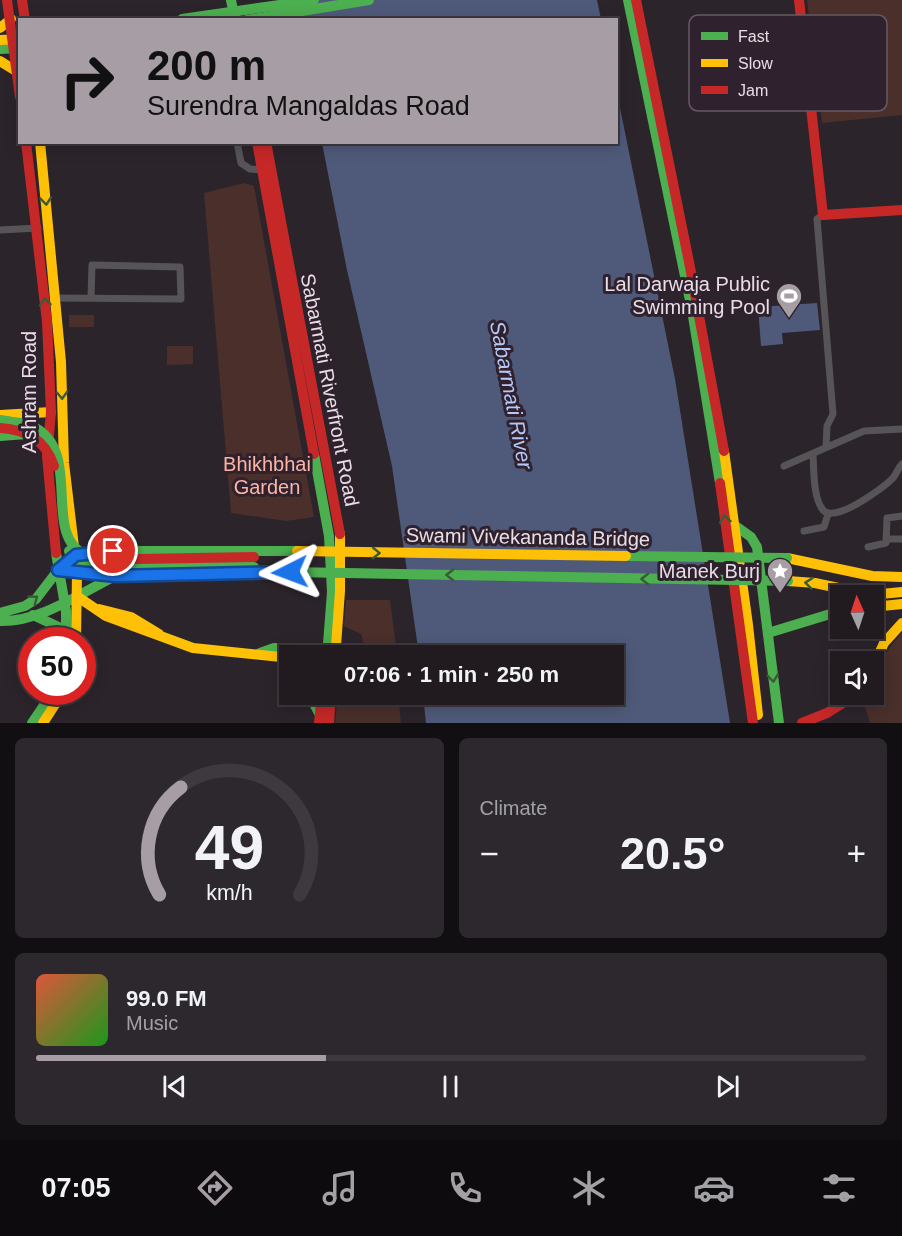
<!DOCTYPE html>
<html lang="en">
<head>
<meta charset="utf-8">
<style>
	:root { --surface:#211b20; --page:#2d282d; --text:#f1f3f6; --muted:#a2a1a5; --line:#3e393e; --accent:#a69da5 }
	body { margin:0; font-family:Helvetica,sans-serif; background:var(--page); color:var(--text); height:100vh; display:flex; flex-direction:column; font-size:22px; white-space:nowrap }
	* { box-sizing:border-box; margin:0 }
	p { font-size:20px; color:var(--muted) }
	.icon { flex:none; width:33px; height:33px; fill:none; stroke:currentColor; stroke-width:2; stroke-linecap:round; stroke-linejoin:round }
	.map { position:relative; height:723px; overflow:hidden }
	.drawer { display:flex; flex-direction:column; gap:15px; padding:15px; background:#120f12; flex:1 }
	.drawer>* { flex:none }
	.top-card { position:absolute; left:18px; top:18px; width:600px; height:126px; border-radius:0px; box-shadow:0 3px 15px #0003,0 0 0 2px var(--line); background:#a69da5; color:#111; overflow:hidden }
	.needle { width:39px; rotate:357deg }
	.fabs { position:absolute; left:830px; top:585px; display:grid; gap:12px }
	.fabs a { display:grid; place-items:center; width:54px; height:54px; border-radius:0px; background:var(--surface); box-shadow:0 3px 15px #0003,0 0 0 2px var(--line); font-size:30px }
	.speed { position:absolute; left:18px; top:627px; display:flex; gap:12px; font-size:30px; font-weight:700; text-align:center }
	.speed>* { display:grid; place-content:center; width:78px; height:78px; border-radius:50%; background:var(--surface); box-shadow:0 3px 15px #0003,0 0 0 2px var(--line); line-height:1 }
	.speed .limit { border:9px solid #d22; background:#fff; color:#111 }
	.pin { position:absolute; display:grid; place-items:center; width:51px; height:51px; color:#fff; margin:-26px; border:3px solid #fff; border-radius:50%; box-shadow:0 2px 6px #0007 }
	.me { position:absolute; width:66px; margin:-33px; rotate:267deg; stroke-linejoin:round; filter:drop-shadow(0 0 4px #0008) }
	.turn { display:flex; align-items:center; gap:21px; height:126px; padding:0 30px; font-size:27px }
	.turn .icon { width:78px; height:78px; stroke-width:2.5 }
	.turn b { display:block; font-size:42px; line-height:51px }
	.big { font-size:45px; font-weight:700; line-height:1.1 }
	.drawer .card { flex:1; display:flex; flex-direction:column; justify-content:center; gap:9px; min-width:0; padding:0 21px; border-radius:9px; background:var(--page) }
	.drawer .dial { align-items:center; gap:0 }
	.dial svg { height:156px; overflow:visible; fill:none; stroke:var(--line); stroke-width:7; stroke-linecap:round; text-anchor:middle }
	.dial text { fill:var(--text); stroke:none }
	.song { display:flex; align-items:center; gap:18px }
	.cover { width:72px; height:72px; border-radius:9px; background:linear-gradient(135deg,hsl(10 70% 55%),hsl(120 70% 35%)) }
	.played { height:6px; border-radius:3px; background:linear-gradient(90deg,var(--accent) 35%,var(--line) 35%) }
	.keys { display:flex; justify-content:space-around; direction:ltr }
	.heat { display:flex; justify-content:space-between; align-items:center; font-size:33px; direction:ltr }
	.drawer .tiles { flex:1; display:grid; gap:15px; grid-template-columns:1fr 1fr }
	.card:last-child { grid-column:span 2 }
	.trip { position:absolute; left:279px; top:645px; width:345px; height:60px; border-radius:0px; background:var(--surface); box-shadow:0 3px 15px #0003,0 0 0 2px var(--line); font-weight:700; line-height:60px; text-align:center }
	.dock { display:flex; height:96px; justify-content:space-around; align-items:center; background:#0d0b0d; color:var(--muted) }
	.dock .icon { width:42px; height:42px }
	.dock .current { color:var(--accent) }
	.dock b { font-size:27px; color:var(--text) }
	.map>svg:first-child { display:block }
</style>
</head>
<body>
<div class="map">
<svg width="902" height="723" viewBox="0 0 902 723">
	<rect width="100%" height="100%" fill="#2c242b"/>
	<path fill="#4a2f2a" d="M 807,0 L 902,0 L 902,115 L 822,123 Z
		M 244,183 L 254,186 L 314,517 L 286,521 L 231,513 L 204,193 Z
		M 69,315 L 94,315 L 94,327 L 69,327 Z
		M 167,346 L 193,346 L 193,364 L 167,365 Z
		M 346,600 L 390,600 L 397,655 L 367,655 L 361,634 L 344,626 Z
		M 902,633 L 902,723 L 870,723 L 864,704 L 866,695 L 873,694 C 873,671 886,650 902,633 Z
		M 338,695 L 345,697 L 347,695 L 398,695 L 401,723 L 335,723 Z"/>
	<path fill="#4f5a7a" d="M 289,0 L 597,0 L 601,19 L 293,19 Z
		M 617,93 L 675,379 L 730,723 L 426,723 L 423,695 L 614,694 L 614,656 L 419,655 L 392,466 L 347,270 L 322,143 L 616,142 Z
		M 817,303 L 820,330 L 782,333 L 783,344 L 761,346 L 758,307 Z"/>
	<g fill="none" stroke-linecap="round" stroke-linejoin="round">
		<path stroke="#565457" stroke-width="7" d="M 237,142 L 241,163 L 250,169 L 264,170
			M 823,215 L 817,219 L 833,414 L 827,426 L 826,447
			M 0,230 L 38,228
			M 56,298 L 181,299 L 180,267 L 92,265 L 91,298
			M 813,455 C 814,470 813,498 823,510 C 834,524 882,489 892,479 C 896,475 898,468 902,464
			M 784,466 L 864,431 L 902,429
			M 804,531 L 824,527 L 828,514
			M 887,539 L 902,539
			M 868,547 L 886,543 L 887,518 L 902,516"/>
		<path stroke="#4caf50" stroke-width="10" d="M 231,0 L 235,20
			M 628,0 L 692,310 L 720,483
			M 247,20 L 369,0
			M 0,49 L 20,48
			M 0,436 L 27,434
			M 314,454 L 329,536 L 332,592 L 328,644
			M 737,527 L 751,537 L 757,547 L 779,723
			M 56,553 L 66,611 L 66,640
			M 0,613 L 25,606 L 36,599 L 62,565 L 76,555 L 113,551 L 297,551
			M 33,615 L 67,631
			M 0,621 C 41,622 79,594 115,576
			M 768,633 L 840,611
			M 260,653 L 274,648 L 321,649
			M 309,694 L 320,715
			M 32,723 L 53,692"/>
		<path stroke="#ffc107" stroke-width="10" d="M 0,28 L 11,19
			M 0,40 L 20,39
			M 0,61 L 16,71
			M 40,142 L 61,362 L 64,463 L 77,572 L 76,640
			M 0,415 L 51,412
			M 724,451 L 748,625 L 758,715
			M 787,558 L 872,576 L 902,577
			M 788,581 L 815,583 L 871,595 L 902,592
			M 78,597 L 106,616 L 193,648 L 290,658
			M 873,607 L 902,604
			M 99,609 L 131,617 L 159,634
			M 336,646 L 340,591 L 340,534
			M 873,667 L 884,643 L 902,623
			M 43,723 L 63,692"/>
		<path stroke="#c62828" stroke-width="10" d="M 7,0 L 20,97
			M 22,0 L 25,20
			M 636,0 L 690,267 L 724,451
			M 799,0 L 823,215 L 902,210
			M 26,142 L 47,322 L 51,412 L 47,456 L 56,553
			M 257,142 L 314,454
			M 266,142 L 340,534
			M 720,483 L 753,723
			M 58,570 L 116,576 L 290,572
			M 319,723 L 322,694
			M 329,723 L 331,694
			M 802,723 L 827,713 L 857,694"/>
		<path stroke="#4caf50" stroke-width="10" d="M 182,19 L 314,0
			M 0,420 C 10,422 23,422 32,426 C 85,451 40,535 86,555 C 101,561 121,559 137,559
			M 69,551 L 81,561 L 95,565 L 254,567
			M 626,556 L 787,558
			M 290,572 L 788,581"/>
		<path stroke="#ffc107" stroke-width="10" d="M 297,551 L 626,556"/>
		<path stroke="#c62828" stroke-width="10" d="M 0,428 C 27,430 45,439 54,466
			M 137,559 L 254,557"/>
	</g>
	<defs><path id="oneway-chevron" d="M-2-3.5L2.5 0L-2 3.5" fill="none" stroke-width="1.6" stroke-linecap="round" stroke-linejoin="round" transform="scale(1.5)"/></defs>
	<g stroke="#3b5a3b">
		<use href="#oneway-chevron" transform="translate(46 201) rotate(84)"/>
		<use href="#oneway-chevron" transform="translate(45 302) rotate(-96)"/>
		<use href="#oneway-chevron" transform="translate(62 395) rotate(88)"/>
		<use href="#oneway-chevron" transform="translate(725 519) rotate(-98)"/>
		<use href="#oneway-chevron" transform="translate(376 553) rotate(1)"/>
		<use href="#oneway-chevron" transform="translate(450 575) rotate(-179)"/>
		<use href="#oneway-chevron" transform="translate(645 579) rotate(-179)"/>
		<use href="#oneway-chevron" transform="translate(809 583) rotate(-174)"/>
		<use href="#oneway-chevron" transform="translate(34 599) rotate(-37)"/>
		<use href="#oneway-chevron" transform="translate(773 678) rotate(83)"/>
	</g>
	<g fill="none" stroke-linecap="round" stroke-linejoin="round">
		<g stroke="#114b97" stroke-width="15">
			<path id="route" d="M 113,551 L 76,555 L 58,570 L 116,576 L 290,572"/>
		</g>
		<use href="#route" stroke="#1a73e8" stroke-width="10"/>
	</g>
	<defs>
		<g id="stadium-pin" transform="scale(1.35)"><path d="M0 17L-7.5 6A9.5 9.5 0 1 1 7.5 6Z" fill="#a69da5" stroke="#2f212d"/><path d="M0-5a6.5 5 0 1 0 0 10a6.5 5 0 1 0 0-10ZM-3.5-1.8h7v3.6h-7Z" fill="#fff"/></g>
		<g id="sight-pin" transform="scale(1.35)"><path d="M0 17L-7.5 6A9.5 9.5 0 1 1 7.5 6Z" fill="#a69da5" stroke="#2f212d"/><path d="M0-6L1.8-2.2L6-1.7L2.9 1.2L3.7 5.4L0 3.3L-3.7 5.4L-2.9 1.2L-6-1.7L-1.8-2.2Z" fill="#fff"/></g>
	</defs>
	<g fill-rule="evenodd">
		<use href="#stadium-pin" x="789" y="296"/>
		<use href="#sight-pin" x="780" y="571"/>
	</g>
	<g text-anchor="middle" stroke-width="6" stroke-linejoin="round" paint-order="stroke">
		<g font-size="20" fill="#e8dee6" stroke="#2f212d" text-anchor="end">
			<text x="770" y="291">Lal Darwaja Public<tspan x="770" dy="23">Swimming Pool</tspan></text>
			<text x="760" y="578">Manek Burj</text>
		</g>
		<g font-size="20" fill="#e8dee6" stroke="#2f212d">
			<text transform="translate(330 390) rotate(79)" y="7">Sabarmati Riverfront Road</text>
			<text transform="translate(29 392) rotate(-90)" y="7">Ashram Road</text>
			<text transform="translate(528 537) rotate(1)" y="7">Swami Vivekananda Bridge</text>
		</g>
		<g font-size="20" fill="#fcb4a3" stroke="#2f212d">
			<text x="267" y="471">Bhikhbhai<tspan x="267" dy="23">Garden</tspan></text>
		</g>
		<g font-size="21" font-style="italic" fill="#b5c8f8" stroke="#2f212d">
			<text transform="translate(511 395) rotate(79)" y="7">Sabarmati River</text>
		</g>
	</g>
	<rect x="689" y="15" width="198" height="96" rx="9" fill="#2f212d" stroke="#665a64" stroke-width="1.5"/>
	<rect x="701" y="32" width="27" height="8" fill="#4caf50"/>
	<rect x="701" y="59" width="27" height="8" fill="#ffc107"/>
	<rect x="701" y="86" width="27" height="8" fill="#c62828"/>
	<g font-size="16" fill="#e8dee6">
		<text x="738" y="42">Fast</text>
		<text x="738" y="69">Slow</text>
		<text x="738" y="96">Jam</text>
	</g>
</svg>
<div class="fabs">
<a><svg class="needle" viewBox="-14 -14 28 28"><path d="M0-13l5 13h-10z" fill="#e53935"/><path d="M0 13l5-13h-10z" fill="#a2a1a5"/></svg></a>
<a><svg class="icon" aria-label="sound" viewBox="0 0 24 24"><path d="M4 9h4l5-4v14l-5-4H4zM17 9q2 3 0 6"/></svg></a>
</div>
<div class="speed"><div class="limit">50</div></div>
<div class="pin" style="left:113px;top:551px;background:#d93025"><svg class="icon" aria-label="arrive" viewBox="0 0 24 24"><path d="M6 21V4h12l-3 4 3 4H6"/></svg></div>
<svg class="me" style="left:290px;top:572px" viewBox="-20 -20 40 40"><path d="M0-17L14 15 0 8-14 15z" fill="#1a73e8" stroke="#fff" stroke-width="4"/></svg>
<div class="trip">07:06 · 1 min · 250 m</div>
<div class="top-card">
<div class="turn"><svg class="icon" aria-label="right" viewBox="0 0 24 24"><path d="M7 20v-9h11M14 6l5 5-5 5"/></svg><div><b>200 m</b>Surendra Mangaldas Road</div></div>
</div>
</div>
<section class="drawer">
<div class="tiles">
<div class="card dial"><svg viewBox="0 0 100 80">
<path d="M14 69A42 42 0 1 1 86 69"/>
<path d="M14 69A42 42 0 0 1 25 14" stroke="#a69da5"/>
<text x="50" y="56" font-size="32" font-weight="700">49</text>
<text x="50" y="72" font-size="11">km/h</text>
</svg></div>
<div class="card"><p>Climate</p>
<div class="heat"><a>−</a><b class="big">20.5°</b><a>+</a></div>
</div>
<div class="card">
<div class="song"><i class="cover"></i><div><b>99.0 FM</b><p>Music</p></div></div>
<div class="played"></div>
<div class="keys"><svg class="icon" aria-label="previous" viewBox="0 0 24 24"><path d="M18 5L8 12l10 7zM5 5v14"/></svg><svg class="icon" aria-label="pause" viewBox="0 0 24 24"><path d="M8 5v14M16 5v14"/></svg><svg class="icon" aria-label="next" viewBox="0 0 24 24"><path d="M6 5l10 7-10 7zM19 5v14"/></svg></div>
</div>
</div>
</section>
<nav class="dock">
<b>07:05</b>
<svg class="icon current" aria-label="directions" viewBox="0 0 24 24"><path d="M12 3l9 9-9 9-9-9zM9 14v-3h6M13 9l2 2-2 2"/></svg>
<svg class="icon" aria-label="music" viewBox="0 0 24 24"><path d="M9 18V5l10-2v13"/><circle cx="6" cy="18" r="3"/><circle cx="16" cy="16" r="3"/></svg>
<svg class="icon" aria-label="phone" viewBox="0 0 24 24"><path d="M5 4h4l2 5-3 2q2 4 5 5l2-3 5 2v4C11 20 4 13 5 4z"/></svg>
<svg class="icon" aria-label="climate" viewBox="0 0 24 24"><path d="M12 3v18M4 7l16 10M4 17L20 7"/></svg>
<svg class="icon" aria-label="car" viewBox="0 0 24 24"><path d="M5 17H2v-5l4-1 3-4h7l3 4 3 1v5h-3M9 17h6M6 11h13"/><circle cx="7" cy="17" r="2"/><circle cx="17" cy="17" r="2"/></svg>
<svg class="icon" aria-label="filters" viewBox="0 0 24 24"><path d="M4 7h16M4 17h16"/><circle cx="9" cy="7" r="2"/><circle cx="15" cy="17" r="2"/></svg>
</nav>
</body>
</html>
